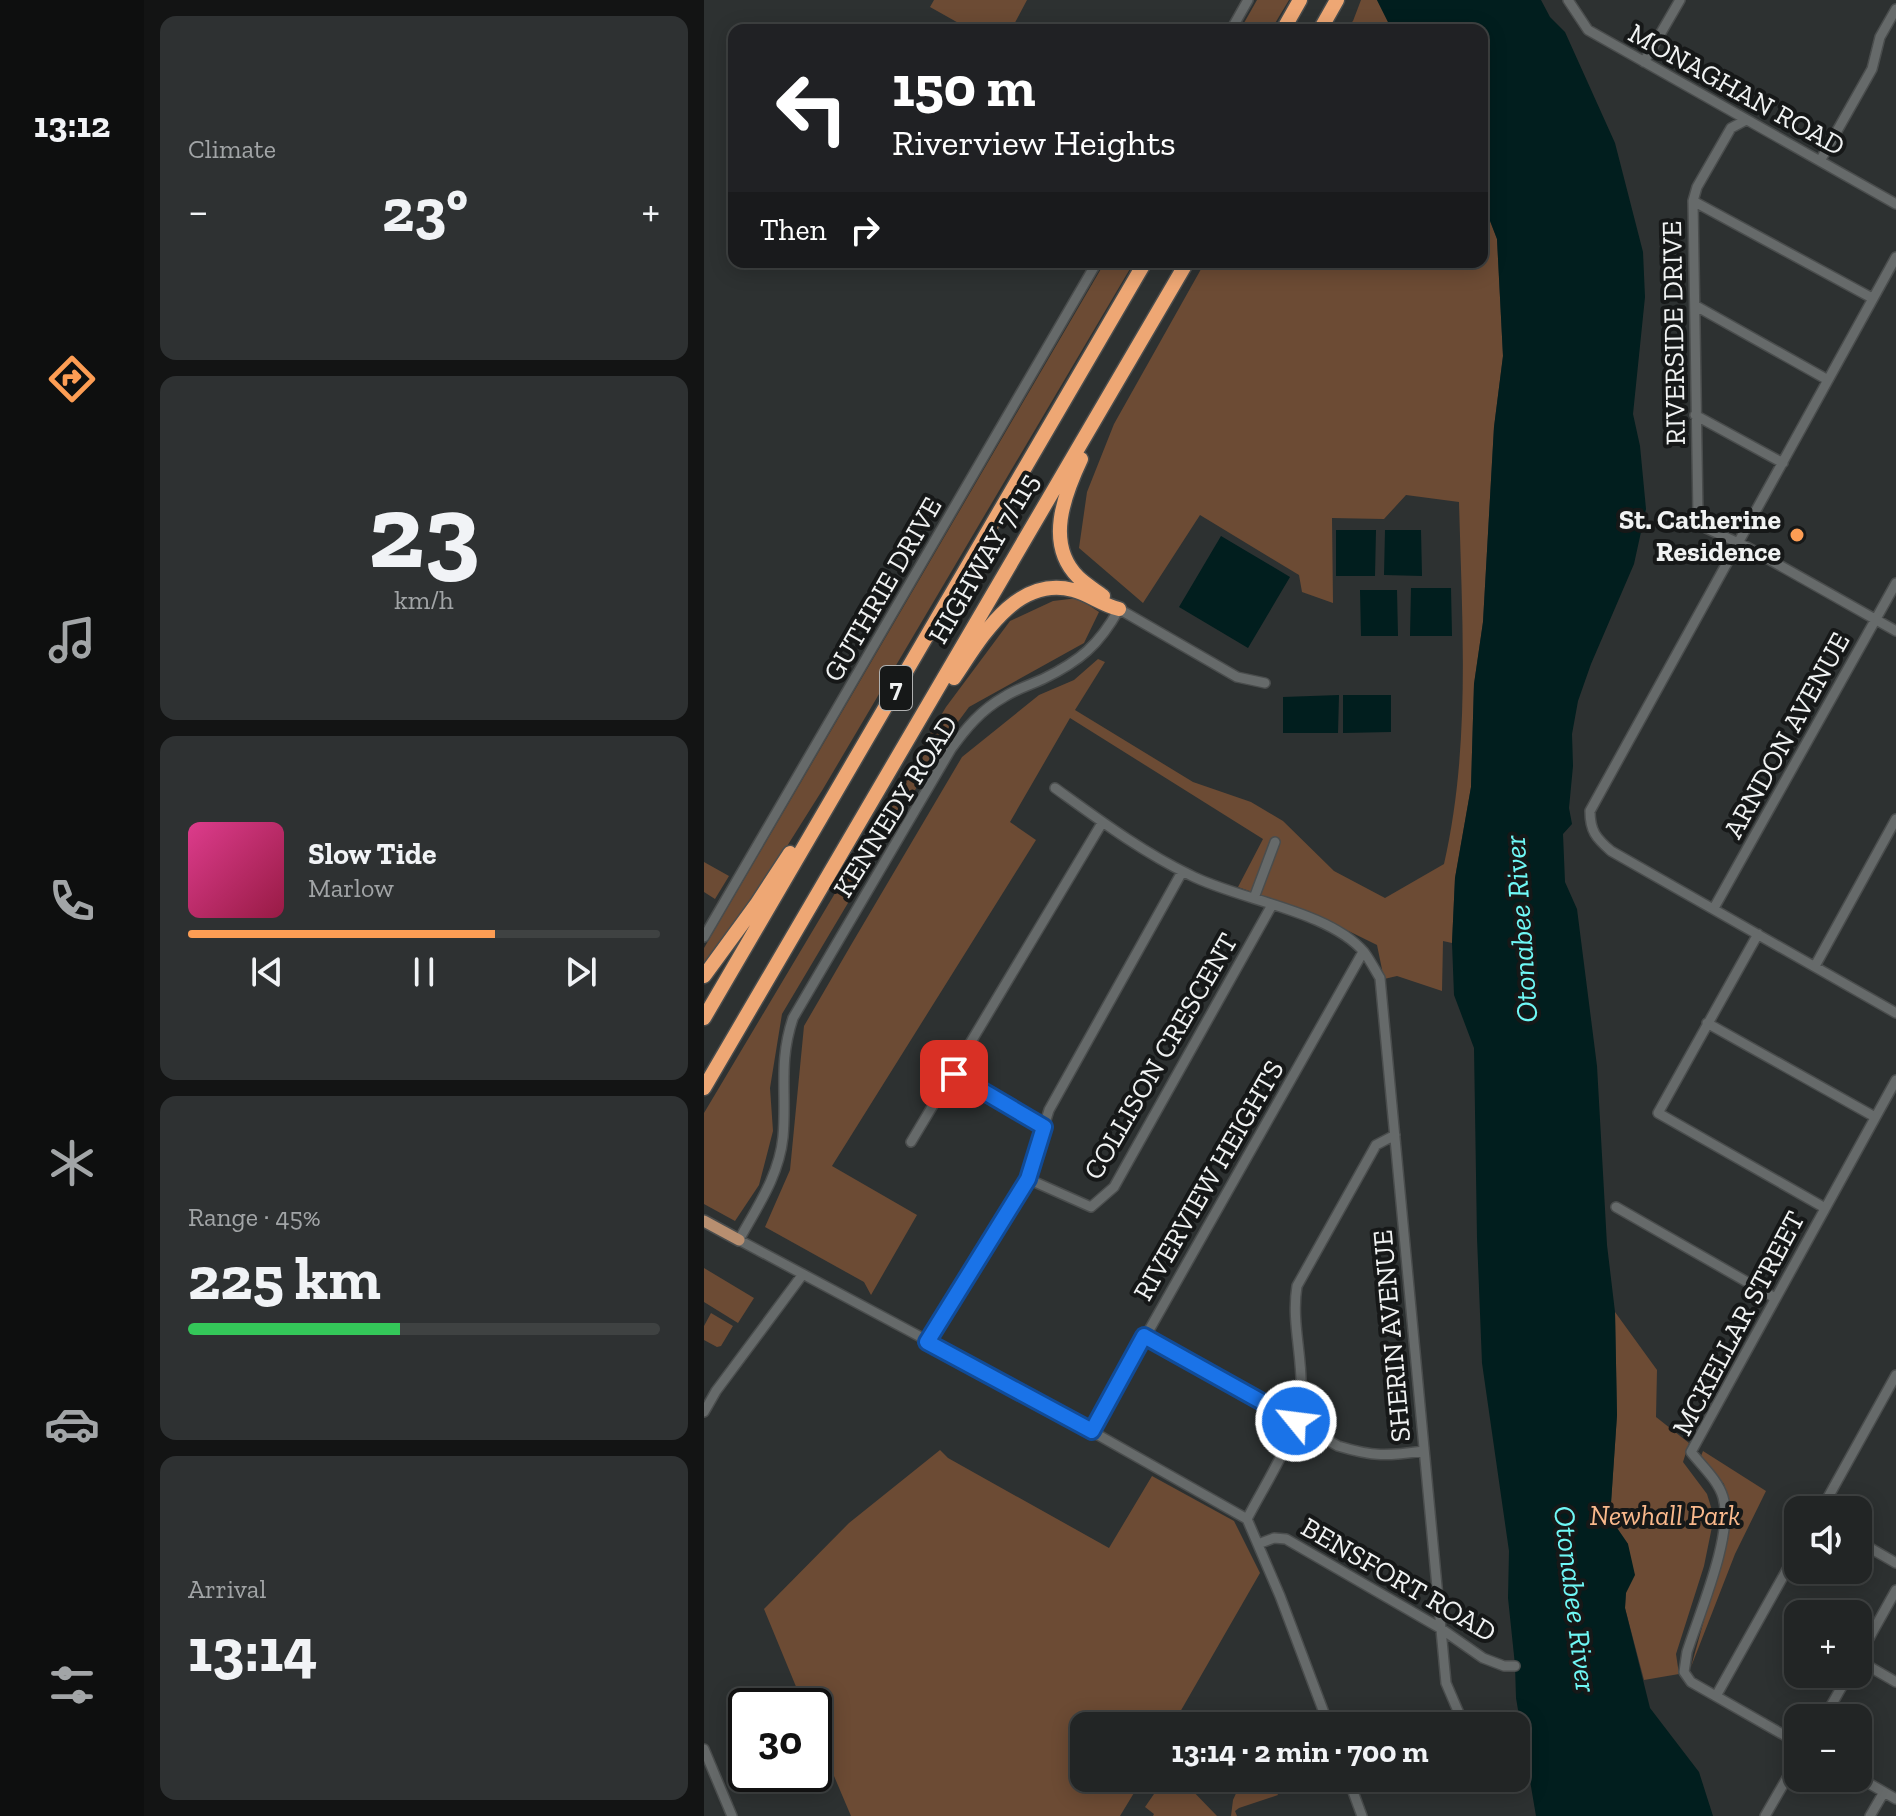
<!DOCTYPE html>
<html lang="en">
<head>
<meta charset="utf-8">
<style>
	:root { --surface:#222525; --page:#2e3132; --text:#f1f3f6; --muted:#a2a5a7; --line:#3f4242; --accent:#fd9d54 }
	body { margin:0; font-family:"Zilla Slab",serif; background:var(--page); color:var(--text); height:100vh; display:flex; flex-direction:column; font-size:30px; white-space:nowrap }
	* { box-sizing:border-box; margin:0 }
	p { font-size:26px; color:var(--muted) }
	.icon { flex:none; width:44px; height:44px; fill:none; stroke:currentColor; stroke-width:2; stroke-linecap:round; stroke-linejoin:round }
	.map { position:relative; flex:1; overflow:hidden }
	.panel { display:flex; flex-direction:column; gap:16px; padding:16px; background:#131414; width:560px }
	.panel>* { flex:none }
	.top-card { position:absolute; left:24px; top:24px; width:760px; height:244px; border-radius:16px; box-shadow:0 4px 20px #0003,0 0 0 2px var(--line); background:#202124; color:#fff; overflow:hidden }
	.controls { position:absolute; left:1080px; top:1496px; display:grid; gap:16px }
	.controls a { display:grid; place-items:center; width:88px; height:88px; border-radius:16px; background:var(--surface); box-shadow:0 4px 20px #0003,0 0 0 2px var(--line); font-size:40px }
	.speed { position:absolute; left:24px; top:1688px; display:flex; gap:16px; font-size:40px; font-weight:700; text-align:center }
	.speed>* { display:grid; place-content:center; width:104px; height:104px; border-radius:50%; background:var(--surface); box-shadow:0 4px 20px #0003,0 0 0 2px var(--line); line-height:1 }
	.speed .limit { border:4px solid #111; border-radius:12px; background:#fff; color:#111 }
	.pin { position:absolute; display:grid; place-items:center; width:68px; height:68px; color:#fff; margin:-34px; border-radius:16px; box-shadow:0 4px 12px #0006 }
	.me { position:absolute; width:88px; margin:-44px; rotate:299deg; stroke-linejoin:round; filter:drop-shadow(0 0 6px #0008) }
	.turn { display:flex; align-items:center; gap:28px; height:168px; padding:0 32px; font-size:36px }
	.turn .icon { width:104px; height:104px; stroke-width:2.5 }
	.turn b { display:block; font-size:56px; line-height:68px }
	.then { display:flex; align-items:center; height:76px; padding:0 32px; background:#0003; gap:16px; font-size:30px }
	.big { font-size:60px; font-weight:700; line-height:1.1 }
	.panel .widget { flex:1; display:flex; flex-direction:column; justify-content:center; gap:12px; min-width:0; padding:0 28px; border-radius:16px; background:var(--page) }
	.panel .dial { align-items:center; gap:0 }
	.dial b { font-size:104px; line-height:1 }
	.song { display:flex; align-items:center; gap:24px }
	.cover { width:96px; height:96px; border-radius:12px; background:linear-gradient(135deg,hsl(330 70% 55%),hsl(340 70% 35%)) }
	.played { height:8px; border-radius:4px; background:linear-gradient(90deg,var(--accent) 65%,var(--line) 65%) }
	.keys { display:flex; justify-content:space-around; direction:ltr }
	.heat { display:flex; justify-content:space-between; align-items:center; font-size:44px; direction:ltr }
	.charge { height:12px; border-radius:6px; background:linear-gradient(90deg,#34c759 45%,var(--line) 0) }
	.trip { position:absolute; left:366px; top:1712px; width:460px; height:80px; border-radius:16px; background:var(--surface); box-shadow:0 4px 20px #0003,0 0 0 2px var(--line); font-weight:700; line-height:80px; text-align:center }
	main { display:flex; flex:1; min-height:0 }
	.menu { display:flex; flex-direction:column; width:144px; justify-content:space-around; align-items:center; background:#0e0f0f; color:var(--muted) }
	.menu .icon { width:56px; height:56px }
	.menu .active { color:var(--accent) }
	.menu b { font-size:36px; color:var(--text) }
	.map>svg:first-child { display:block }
</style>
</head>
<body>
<main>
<nav class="menu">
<b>13:12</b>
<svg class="icon active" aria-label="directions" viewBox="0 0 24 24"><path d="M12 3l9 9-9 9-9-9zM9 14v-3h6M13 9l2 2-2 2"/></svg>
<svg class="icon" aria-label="music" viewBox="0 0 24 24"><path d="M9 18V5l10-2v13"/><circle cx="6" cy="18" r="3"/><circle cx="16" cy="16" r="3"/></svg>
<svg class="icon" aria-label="phone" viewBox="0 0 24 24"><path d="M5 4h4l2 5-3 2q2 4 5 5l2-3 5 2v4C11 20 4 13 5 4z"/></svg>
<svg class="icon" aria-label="climate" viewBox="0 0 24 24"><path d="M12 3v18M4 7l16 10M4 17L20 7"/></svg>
<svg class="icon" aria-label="car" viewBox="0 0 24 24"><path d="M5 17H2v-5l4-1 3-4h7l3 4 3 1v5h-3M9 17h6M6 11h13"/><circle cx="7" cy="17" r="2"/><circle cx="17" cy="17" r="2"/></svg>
<svg class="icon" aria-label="filters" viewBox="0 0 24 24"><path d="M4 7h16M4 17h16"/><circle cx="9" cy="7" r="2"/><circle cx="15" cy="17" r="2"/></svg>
</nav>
<section class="panel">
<div class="widget"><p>Climate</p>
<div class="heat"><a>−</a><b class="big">23°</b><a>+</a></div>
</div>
<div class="widget dial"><b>23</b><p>km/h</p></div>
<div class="widget">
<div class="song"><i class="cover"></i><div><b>Slow Tide</b><p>Marlow</p></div></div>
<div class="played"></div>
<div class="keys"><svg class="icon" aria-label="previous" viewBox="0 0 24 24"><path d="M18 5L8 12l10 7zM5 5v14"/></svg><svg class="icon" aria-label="pause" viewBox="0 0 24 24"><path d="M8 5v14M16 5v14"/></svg><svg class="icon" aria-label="next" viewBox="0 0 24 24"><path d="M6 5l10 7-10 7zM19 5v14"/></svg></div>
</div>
<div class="widget"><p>Range · 45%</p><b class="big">225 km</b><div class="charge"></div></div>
<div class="widget"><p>Arrival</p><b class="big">13:14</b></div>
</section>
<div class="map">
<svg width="1192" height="1816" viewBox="0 0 1192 1816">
	<rect width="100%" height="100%" fill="#2d3131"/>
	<path fill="#6c4b34" d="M 230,0 L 323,0 L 307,30 L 267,30 L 226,7 Z
		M 553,0 L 585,0 L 567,30 L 536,30 Z
		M 657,0 L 673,0 L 688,30 L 640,30 L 649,21 Z
		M 778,200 L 793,239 L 799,356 L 790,427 L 779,622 L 770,684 L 767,787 L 751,878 L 748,943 L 739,941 L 738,991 L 693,976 L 680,979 L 673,945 L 614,916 L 534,887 L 559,839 L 366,718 L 306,822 L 332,840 L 128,1166 L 213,1215 L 167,1295 L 160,1282 L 61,1227 L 86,1170 L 100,1026 L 147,945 L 258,757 L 335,695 L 370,680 L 394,659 L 401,662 L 371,710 L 489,782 L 547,802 L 579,821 L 630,871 L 681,898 L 740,864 C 767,746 758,622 755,502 L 702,495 L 680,519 L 628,518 L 629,603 L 598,592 L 595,575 L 496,515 L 439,603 L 375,548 L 383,492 L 410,424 L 501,262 L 778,262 Z
		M 401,262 L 430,262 L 119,789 L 68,870 L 0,965 L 0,948 Z
		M 374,598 L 395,612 L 380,643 L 265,707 L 242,738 L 78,1014 L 66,1088 L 69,1131 L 55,1185 L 31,1221 L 0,1204 L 0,1113 L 242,707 L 306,621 L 349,601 Z
		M 0,862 L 25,876 L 11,899 L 0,892 Z
		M 0,1268 L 50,1298 L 34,1323 L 0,1302 Z
		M 911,1312 L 953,1370 L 952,1417 L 985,1443 L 979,1462 L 1003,1494 L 1010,1517 L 1000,1566 L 972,1654 L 975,1674 L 940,1680 L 921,1608 L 924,1544 L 913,1528 L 907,1503 L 913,1415 Z
		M 7,1313 L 29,1326 L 17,1346 L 13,1347 L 0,1340 L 0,1326 Z
		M 236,1450 L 244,1458 L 405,1548 L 448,1476 L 530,1521 L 556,1573 L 468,1726 L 380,1726 L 380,1778 L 439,1778 L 416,1816 L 147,1816 L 110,1729 L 110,1706 L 100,1706 L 60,1609 L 145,1523 Z
		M 999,1451 L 1062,1491 L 1031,1554 L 987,1667 L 1028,1519 L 1020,1484 L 997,1456 Z
		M 539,1778 L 565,1778 L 574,1795 L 535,1808 L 531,1811 L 533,1816 L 527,1816 L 529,1800 Z
		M 462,1780 L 478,1789 L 483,1785 L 513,1816 L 449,1816 L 450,1814 L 441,1807 L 459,1781 Z"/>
	<path fill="#011e1e" d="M 673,0 L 837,0 L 846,17 L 861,32 L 911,143 L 939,252 L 941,297 L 929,414 L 936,446 L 942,509 L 930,564 L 887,664 L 874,701 L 868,734 L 869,766 L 865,808 L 868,824 L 859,834 L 861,882 L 873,909 L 893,1066 L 903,1245 L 911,1312 L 913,1415 L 907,1503 L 913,1528 L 924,1544 L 931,1575 L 922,1593 L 921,1608 L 946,1708 L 995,1772 L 1009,1816 L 832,1816 L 812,1698 L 811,1665 L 804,1598 L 805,1551 L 778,1363 L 773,1238 L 770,1048 L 750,995 L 748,943 L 751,878 L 767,787 L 770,684 L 779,622 L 790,427 L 799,356 L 793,239 L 778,200 L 778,30 L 688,30 Z
		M 632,530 L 672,530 L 671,576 L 632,576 Z
		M 681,530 L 717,530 L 718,576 L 680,575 Z
		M 517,536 L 586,577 L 544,648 L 475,607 Z
		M 707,588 L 747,588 L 748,636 L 706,636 Z
		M 656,590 L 693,590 L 694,636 L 657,636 Z
		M 635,695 L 634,733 L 579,733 L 579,697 Z
		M 639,695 L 687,695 L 687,732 L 639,733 Z"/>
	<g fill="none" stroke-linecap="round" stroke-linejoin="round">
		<g stroke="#4a4d4d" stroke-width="12">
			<path id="minor" d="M 864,0 L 884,30 L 1192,204
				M 527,30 L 544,0
				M 940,62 L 976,0
				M 1042,120 L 1027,128 L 993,187 L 989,201 L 994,516 L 1002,528 L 1043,547 L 1192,631
				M 1116,161 L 1168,69 L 1176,37 L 1192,9
				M 989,201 L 1168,298
				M 1192,257 L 886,811 C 886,831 892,838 907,851 L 1192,1013
				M 992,306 L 1124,380
				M 991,415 L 1079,463
				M 351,788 C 394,819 438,852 486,875 C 534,900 624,910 660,952 C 666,960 671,970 676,978 L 742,1683 L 757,1718
				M 550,898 L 571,842
				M 1010,908 L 1192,583
				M 1054,934 L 954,1113 L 1121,1208
				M 0,937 L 393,262
				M 1111,966 L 1192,819
				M 1003,1023 L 1171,1117
				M 250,1074 L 340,1127
				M 207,1142 L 398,823
				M 324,1179 L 387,1207 L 410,1187 L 568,905
				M 912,1207 L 1071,1298
				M 440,1336 L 634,1446 C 670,1457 683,1456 720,1451
				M 223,1342 L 324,1179 L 345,1110 L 478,872
				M 0,1412 L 12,1391 L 99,1274
				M 388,1431 L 659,952
				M 1117,1510 L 1192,1375
				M 543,1519 L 288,1375 L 35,1240 C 53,1207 75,1176 79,1137 C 83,1093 74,1063 89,1018 L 247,749 C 262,728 277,710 300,697 C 312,689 326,685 339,679 C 376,661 395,645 415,609 L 533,677 L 561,683
				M 543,1519 C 562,1482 595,1434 597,1393 C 599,1357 587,1322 593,1286 L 672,1145 L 691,1135
				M 543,1519 L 576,1596 L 625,1726
				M 1154,1541 L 1192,1563
				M 554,1544 L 570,1538 L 582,1539 L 736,1628 L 779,1658 L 800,1666 L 811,1666
				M 1154,1658 L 1192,1590
				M 1154,1660 L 1192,1682
				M 1012,1696 L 1094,1550
				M 1120,1718 L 1145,1674
				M 1094,1743 L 987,1682 L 980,1672 L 983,1652 C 995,1614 1030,1534 1019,1497 C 1014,1480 997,1465 987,1452 L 1192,1080
				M 0,1749 L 28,1816
				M 1154,1777 L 1192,1799
				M 644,1778 L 658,1816
				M 1061,1816 L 1094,1759
				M 1166,1816 L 1180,1792"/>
		</g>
		<g stroke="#4a4d4d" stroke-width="14">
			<path id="major" d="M 0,1221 L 35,1240"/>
		</g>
		<g stroke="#4a4d4d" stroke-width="17">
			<path id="highway" d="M 579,30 L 596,0
				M 616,30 L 633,0
				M 377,459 C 360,495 341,544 374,577 C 381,584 391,590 399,596
				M 250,678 C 276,640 311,575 369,590 C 385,594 398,605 415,609
				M 0,976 L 52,905 L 86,853
				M 0,1018 L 441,262
				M 0,1088 L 483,262"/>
		</g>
		<use href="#minor" stroke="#666a6a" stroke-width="9"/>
		<use href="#major" stroke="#b88f70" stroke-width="11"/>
		<use href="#highway" stroke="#eea774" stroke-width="14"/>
	</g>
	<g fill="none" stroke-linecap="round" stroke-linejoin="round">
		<g stroke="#114b97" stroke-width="20">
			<path id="route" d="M 250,1074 L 340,1127 L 324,1179 L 223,1342 L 388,1431 L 440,1336 L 592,1421"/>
		</g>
		<use href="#route" stroke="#1a73e8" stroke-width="14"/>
	</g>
	<circle fill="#fd9d54" stroke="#161818" stroke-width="3" cx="1093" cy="535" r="8"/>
	<g text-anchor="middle" stroke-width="8" stroke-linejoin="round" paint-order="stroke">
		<rect fill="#161818" stroke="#afb1b1" stroke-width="2" x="176" y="666" width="32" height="44" rx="6"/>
		<g font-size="26" font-weight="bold" fill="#f0f2f2">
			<text x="192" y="697">7</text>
		</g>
		<g font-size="28" fill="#f0f2f2" stroke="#161818">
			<text transform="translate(1033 89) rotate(29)" y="10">MONAGHAN ROAD</text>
			<text transform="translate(969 333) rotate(-91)" y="10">RIVERSIDE DRIVE</text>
			<text transform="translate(279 558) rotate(-60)" y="10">HIGHWAY 7/115</text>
			<text transform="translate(178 589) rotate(-60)" y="10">GUTHRIE DRIVE</text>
			<text transform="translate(1082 735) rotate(-61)" y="10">ARNDON AVENUE</text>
			<text transform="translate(191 806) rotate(-58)" y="10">KENNEDY ROAD</text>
			<text transform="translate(456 1056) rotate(-60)" y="10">COLLISON CRESCENT</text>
			<text transform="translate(504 1180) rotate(-60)" y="10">RIVERVIEW HEIGHTS</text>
			<text transform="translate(1034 1323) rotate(-62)" y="10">MCKELLAR STREET</text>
			<text transform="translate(687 1336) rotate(-95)" y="10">SHERIN AVENUE</text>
			<text transform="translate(695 1579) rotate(30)" y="10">BENSFORT ROAD</text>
		</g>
		<g font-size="28" font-weight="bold" fill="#f0f2f2" stroke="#161818" text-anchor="end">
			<text x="1077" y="529">St. Catherine<tspan x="1077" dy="32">Residence</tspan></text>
		</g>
		<g font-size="28" font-style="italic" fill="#fab98c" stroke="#161818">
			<text x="961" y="1525">Newhall Park</text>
		</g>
		<g font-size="30" font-style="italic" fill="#6ff8f6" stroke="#161818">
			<text transform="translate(817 929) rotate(-94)" y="10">Otonabee River</text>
			<text transform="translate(871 1599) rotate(83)" y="10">Otonabee River</text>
		</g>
	</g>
</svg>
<div class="controls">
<a><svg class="icon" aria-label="sound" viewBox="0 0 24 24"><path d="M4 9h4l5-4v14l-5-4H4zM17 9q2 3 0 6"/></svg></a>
<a>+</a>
<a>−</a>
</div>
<div class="speed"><div class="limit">30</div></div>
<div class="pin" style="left:250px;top:1074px;background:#d93025"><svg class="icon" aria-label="arrive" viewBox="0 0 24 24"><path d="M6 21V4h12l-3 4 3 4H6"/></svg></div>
<svg class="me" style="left:592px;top:1421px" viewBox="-20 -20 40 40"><circle r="17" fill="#1a73e8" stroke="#fff" stroke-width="3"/><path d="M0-11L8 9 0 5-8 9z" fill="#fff"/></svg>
<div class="trip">13:14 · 2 min · 700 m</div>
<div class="top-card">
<div class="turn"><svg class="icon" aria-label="left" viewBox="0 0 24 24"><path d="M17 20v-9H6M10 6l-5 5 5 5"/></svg><div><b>150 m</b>Riverview Heights</div></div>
<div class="then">Then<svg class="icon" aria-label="right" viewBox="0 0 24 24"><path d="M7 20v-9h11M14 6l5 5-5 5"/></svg></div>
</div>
</div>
</main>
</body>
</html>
